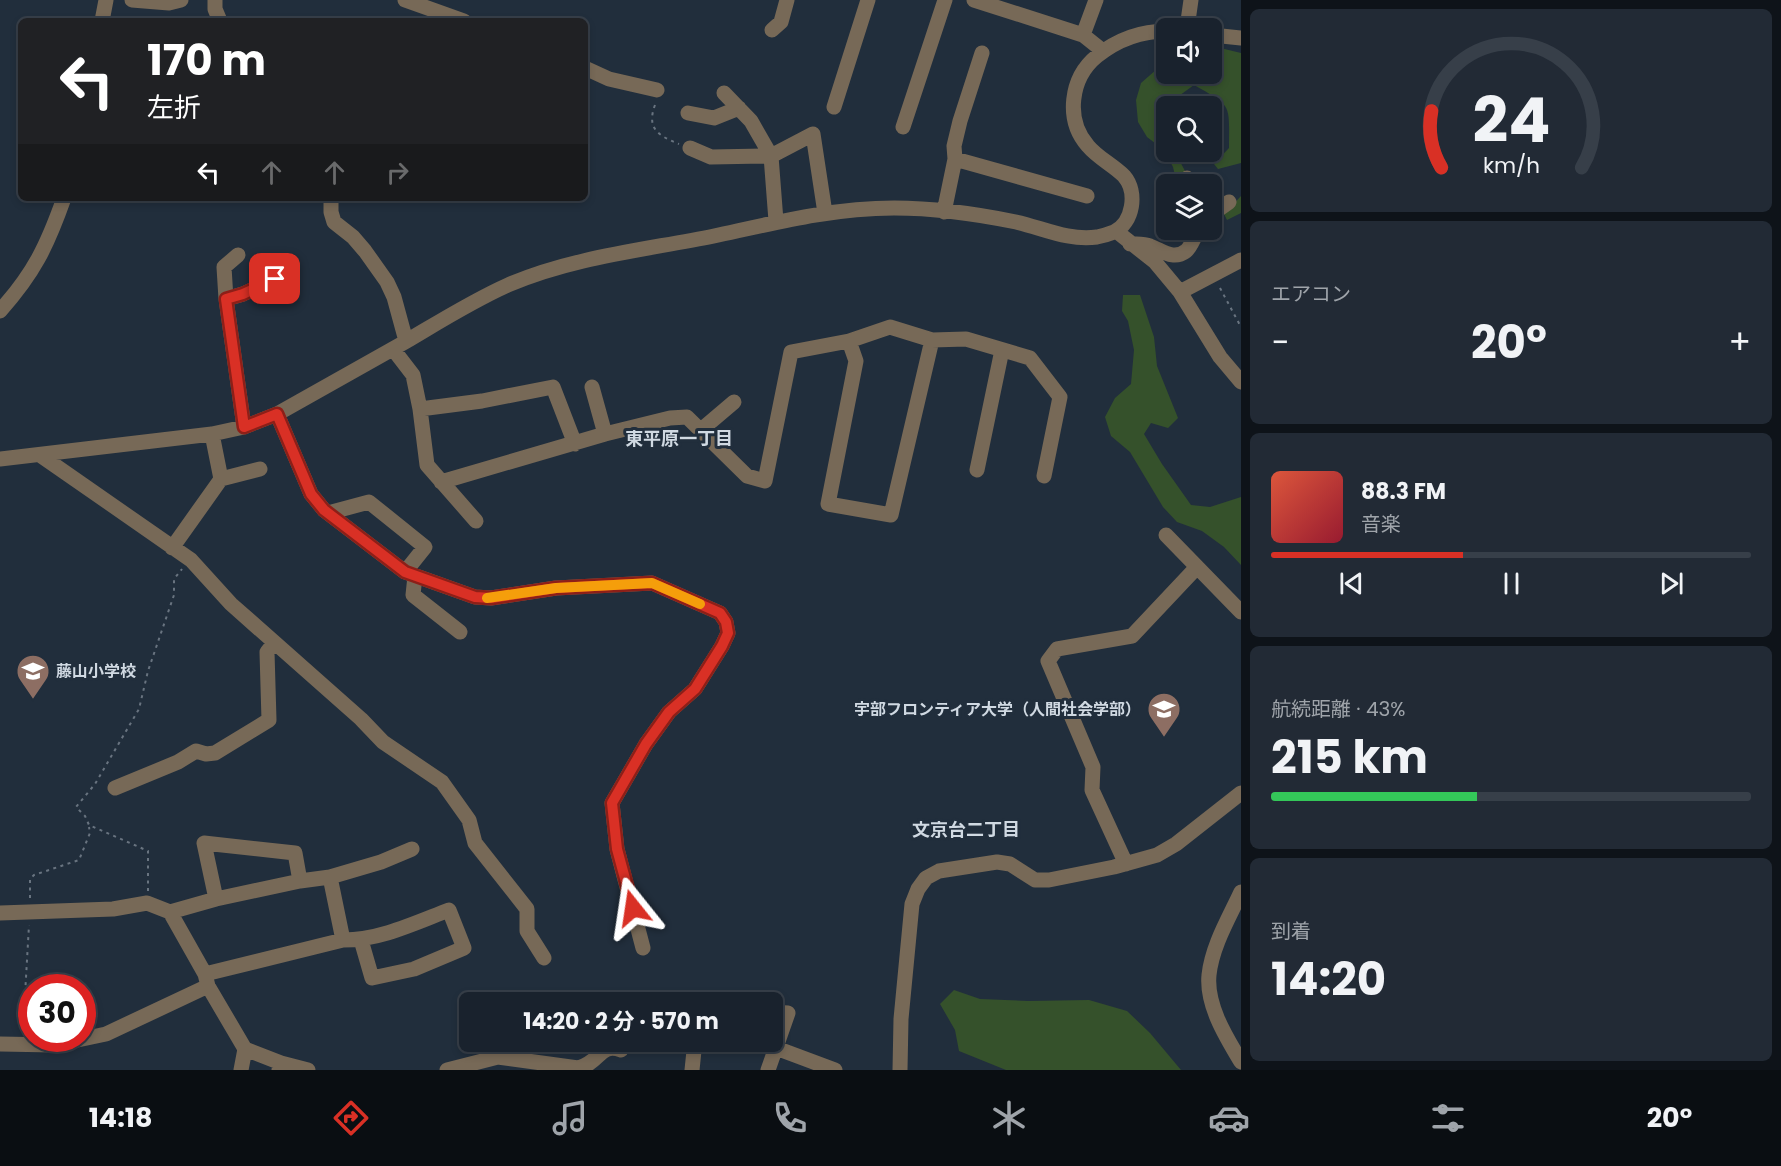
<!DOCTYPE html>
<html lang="ja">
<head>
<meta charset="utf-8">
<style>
	:root { --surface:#19222d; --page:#222a35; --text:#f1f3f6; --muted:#9fa4aa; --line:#373f49; --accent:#d93025 }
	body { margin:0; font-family:Poppins,"Noto Sans JP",sans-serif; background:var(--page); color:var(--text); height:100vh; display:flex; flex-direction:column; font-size:22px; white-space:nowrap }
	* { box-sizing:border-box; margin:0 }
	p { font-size:20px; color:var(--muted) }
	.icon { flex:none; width:33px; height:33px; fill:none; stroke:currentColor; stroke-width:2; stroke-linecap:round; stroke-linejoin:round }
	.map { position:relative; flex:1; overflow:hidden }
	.side { display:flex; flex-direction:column; gap:9px; padding:9px; background:#0e1319; width:540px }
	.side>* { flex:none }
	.top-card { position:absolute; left:18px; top:18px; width:570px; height:183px; border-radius:9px; box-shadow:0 3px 9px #0003,0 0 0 2px var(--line); background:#202124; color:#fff; overflow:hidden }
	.controls { position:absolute; left:1156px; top:18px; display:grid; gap:12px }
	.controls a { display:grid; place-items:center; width:66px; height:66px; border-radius:9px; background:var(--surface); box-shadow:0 3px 9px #0003,0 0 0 2px var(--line); font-size:30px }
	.speed { position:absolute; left:18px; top:974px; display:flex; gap:12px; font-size:30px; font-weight:700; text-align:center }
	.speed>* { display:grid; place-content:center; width:78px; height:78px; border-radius:50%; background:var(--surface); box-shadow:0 3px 9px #0003,0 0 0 2px var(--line); line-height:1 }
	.speed .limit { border:9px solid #d22; background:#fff; color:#111 }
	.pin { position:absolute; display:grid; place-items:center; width:51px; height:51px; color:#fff; margin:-26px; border-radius:12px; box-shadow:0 3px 9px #0006 }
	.me { position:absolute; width:66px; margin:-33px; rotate:345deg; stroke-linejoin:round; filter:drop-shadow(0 0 4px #0008) }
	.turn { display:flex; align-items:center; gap:21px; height:126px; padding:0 30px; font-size:27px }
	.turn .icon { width:78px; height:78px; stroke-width:2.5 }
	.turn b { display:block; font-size:42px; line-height:51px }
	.lanes { display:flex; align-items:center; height:57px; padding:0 30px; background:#0003; justify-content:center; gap:30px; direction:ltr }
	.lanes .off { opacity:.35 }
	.big { font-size:45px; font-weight:700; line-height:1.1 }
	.side .card { flex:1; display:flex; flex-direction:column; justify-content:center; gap:9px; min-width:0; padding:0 21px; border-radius:9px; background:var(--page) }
	.side .dial { align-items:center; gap:0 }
	.dial svg { height:156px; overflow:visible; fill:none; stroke:var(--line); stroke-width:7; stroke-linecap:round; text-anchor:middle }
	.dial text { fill:var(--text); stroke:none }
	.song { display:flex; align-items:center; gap:18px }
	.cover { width:72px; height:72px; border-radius:9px; background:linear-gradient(135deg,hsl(10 70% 55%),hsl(350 70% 35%)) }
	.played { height:6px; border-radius:3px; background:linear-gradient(90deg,var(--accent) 40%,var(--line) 40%) }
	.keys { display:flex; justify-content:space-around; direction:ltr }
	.heat { display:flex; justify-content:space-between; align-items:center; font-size:33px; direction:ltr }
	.charge { height:9px; border-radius:4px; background:linear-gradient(90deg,#34c759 43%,var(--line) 0) }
	.trip { position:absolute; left:459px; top:992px; width:324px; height:60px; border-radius:9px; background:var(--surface); box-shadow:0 3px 9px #0003,0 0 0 2px var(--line); font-weight:700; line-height:60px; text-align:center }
	.menu { display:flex; height:96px; justify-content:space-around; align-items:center; background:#0a0e12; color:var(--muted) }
	.menu .icon { width:42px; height:42px }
	.menu .current { color:var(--accent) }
	.menu b { font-size:27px; color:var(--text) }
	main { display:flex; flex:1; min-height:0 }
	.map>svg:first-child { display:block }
</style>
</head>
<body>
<main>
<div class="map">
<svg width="1241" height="1070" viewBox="0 0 1241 1070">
	<rect width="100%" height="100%" fill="#212e3c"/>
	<path fill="#35512b" d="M 1167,42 L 1167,74 L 1212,74 L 1212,46 L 1241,53 L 1241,163 L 1218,169 L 1214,164 L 1229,148 C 1229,103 1233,107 1194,85 L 1176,98 L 1160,106 L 1160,122 L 1167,139 L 1167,152 L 1175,152 L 1185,171 L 1184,184 L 1177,184 L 1173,167 L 1164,150 L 1147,137 L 1138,122 L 1136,100 L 1141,83 L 1157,69 L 1158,44 Z
		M 1241,196 L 1241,213 L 1227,220 L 1224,214 Z
		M 1123,295 L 1140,295 L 1154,337 L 1157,366 L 1178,418 L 1168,428 L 1151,423 L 1144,434 L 1162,464 L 1191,505 L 1210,507 L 1241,497 L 1241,565 L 1224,547 L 1202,531 L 1177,522 L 1163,507 L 1130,452 L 1111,436 L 1105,417 L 1115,398 L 1131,384 L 1134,350 L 1128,321 L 1122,311 Z
		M 954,990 L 980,999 L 1028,1001 L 1089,1000 L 1127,1011 L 1150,1033 L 1181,1070 L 1006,1070 L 959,1051 L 955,1030 L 940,1004 Z"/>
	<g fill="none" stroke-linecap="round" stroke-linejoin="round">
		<path stroke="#697480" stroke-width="2" stroke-dasharray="3 4.5" stroke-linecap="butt" d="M 655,105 C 646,129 659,136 679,144
			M 1220,288 L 1241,327
			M 148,891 L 148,851 L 89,825 L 85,816 L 76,807 L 95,784 L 139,709 L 148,671 L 174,595 L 174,579 L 182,569
			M 30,898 L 30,879 L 34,875 L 79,860 L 90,833 L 89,827
			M 23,1030 L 29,925"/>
		<path stroke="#776957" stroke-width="15" d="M 132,0 L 169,3 L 181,0
			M 215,0 L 215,9 L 220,21
			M 405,0 L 464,21
			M 974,0 L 1083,35 L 1103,51
			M 102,21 L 106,0
			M 1187,28 L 1191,0
			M 772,30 L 781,22 L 787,0
			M 1083,35 L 1096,0
			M 1212,35 L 1241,38
			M 585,68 L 609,79 L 657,90
			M 724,93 L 751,121 L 771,156 L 813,134 L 825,213
			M 834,107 L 868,0
			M 688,113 L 714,118 L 739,108
			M 903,127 L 945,0
			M 690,148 L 711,157 L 771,156 L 776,221
			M 955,159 L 1087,196
			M 1187,178 L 1187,184
			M 331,198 L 331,212 L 334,222 L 353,237 L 365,251 L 387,282 L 394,297 L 406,341
			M 944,212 L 955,159 L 954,146 L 960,121 L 982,53
			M 1212,214 L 1229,202
			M 1116,231 L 1155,262 L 1180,292 L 1220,357 L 1241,382
			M 1130,244 C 1137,244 1143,243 1150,246 C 1162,250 1173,261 1186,251 C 1192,246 1194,236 1199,230
			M 238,255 L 224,267 L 226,299 L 244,427
			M 1180,292 L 1241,260
			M 226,299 L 243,294 L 291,272
			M 0,311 C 34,273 47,246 64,198
			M 849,341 L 890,327 L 932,340
			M 393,349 L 413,375 L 420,409 L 427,465 L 476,521
			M 592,387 L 605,434
			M 420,409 L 482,401 L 553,387 L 575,444
			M 277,414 L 311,494 L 324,510 L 405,572 L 475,597 L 491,598 L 556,588 L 652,583 L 720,613 L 726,622 L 728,633 L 722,646 L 695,689 L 669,712 L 646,744 L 612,803 L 617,849 L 643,948
			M 701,430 L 734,402
			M 40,455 L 191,560 L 231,604 L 361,719 L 383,742 L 442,782 L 469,820 L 475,843 L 527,909 L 527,931 L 544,958
			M 0,459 L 212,434 L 244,427 L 277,414 C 320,390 363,366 405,342 C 439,322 472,301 508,285 C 573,257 645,250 714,236 C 774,223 832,208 894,208 C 934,208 977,214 1016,222 C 1043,228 1068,241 1097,237 C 1102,236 1109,234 1114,232 C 1133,223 1138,192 1124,176 C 1113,165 1098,158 1088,146 C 1065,120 1070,78 1097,56 C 1117,40 1142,31 1167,31
			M 977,470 L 1002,350
			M 221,479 L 260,469
			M 441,482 L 605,434 L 670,418 L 687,417 L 747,476 L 765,481 L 791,352 L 849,341 L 856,361 L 828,504 L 891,515 L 932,340 L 966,339 L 1030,358 L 1060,397 L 1044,476
			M 328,513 L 369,502 L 425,547 L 405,572
			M 1166,535 L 1241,612
			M 172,548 L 221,479 L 212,434
			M 415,576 L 413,595 L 460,632
			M 115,788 L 178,762 L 196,751 L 206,754 L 215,753 L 269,720 L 267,652 L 274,643
			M 1126,864 L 1092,790 L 1093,767 L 1048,661 L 1057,649 L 1132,636 L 1197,567
			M 330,877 L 343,940
			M 1241,892 C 1229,918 1212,946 1209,975 C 1206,1005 1226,1037 1241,1062
			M 216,899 L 204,843 L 295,853 L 300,881
			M 170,912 L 216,899 L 300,881 L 330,877 L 381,862 L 412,849
			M 0,913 L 113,909 L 147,903 L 170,912 L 205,974 L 208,986 L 245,1049 L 281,1063 L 279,1070
			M 205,974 L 343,940 C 380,940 415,923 449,910 L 464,948 L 414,969 L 372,978 L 361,940
			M 0,1044 L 54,1045 L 106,1034 L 208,986
			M 776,1048 L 835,1070
			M 281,1063 L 308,1070
			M 241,1070 L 245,1049
			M 447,1070 L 498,1057 L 578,1068 C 600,1063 600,1042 621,1050
			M 692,1070 L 695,1041
			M 768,1070 L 788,1013 L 772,1012
			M 900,1070 L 901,1019 L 912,904 L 918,889 L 926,878 L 939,871 L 997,862 L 1010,864 L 1035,880 L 1049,880 L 1114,867 L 1157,855 L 1176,844 L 1241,793"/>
	</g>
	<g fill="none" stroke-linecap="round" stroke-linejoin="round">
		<g stroke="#8d1f18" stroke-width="15">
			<path id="route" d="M 275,279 L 243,294 L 226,299 L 244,427 L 277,414 L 311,494 L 324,510 L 405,572 L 475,597 L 491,598 L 556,588 L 652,583 L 720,613 L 726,622 L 728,633 L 722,646 L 695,689 L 669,712 L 646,744 L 612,803 L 617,849 L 633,908"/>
		</g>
		<use href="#route" stroke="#d93025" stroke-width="10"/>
		<path stroke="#f59e0b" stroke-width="10" d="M 487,598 L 556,588 L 652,583 L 700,604"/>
	</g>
	<defs>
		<g id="school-pin" transform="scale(1.725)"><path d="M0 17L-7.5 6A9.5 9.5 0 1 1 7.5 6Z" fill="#8d6e63" stroke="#212e3c"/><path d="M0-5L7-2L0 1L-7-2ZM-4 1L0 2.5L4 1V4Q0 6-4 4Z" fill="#fff"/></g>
		<g id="university-pin" transform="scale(1.725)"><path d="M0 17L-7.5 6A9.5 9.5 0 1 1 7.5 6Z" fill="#8d6e63" stroke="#212e3c"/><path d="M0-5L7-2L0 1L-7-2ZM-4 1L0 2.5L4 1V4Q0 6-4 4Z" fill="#fff"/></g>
	</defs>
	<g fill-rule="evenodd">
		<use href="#school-pin" x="33" y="671"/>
		<use href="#university-pin" x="1164" y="709"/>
	</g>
	<g text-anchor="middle" stroke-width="6" stroke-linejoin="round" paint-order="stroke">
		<g font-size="16" font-weight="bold" fill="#d0d9e2" stroke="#212e3c" text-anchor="start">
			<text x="56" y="677">藤山小学校</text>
			<text x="1141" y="715" text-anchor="end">宇部フロンティア大学（人間社会学部）</text>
		</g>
		<g font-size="18" font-weight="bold" fill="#d0d9e2" stroke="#212e3c">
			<text x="679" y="445">東平原一丁目</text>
			<text x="966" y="836">文京台二丁目</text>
		</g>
	</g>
</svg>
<div class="controls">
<a><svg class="icon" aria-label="sound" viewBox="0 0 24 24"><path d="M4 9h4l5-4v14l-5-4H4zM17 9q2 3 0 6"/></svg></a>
<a><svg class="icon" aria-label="search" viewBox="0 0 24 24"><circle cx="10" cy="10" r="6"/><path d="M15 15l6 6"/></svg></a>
<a><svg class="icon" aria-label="layers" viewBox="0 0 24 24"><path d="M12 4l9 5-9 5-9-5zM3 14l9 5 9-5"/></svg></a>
</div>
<div class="speed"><div class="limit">30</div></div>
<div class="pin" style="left:275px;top:279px;background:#d93025"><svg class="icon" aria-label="arrive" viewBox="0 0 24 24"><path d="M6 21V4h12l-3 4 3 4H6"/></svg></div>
<svg class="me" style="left:633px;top:908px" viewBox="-20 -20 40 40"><path d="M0-17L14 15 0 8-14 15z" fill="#d93025" stroke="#fff" stroke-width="4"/></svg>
<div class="trip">14:20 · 2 分 · 570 m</div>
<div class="top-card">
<div class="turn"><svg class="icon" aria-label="left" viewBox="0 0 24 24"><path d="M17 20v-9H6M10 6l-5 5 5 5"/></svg><div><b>170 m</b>左折</div></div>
<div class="lanes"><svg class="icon" aria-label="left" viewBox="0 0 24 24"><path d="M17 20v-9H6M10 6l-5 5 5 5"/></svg><svg class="icon off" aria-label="ahead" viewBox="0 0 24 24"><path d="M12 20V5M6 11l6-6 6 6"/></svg><svg class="icon off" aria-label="ahead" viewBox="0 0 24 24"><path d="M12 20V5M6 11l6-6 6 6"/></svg><svg class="icon off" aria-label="right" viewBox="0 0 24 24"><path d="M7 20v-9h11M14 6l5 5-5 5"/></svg></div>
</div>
</div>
<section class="side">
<div class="card dial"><svg viewBox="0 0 100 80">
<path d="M14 69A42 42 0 1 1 86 69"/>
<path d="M14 69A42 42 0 0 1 9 40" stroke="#d93025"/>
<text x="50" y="56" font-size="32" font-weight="700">24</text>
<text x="50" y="72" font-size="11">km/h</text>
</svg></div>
<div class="card"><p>エアコン</p>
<div class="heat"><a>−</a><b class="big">20°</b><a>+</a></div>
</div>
<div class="card">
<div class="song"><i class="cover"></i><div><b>88.3 FM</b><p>音楽</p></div></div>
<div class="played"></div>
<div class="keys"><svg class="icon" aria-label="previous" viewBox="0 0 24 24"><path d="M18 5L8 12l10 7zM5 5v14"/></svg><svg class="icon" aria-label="pause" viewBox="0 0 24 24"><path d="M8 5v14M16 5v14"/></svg><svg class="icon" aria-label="next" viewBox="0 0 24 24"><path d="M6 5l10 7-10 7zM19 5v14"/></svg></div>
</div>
<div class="card"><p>航続距離 · 43%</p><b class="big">215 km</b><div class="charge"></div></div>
<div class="card"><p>到着</p><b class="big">14:20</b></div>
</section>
</main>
<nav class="menu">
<b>14:18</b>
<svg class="icon current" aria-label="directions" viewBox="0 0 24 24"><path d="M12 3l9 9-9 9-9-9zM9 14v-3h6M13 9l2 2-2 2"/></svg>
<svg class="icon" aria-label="music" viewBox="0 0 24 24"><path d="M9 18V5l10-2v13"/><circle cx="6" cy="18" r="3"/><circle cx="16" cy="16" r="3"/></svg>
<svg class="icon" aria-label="phone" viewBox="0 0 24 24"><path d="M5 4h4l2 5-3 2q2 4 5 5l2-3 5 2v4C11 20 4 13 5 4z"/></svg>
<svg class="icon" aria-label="climate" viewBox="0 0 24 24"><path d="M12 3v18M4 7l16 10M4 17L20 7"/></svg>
<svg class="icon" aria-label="car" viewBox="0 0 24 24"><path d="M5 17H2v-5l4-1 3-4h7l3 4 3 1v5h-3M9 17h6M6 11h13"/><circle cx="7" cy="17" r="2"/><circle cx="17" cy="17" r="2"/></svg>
<svg class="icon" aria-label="filters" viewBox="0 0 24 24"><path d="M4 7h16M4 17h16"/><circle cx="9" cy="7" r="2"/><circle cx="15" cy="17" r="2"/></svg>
<b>20°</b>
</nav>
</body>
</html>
